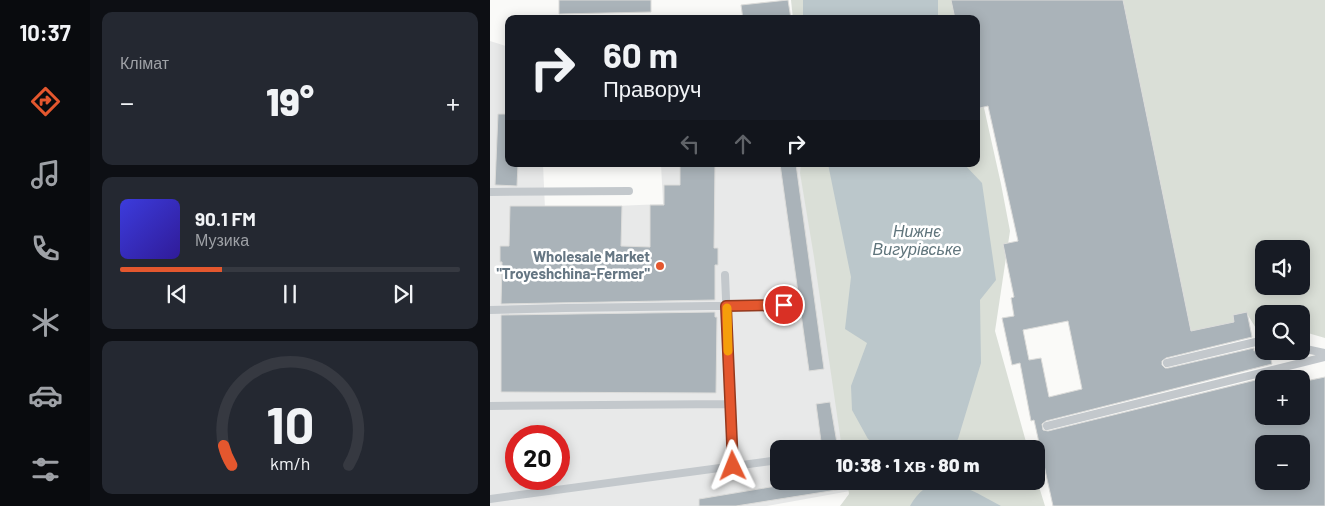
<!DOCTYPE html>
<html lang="uk">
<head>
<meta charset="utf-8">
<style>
	:root { --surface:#171b24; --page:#242831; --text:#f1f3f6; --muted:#9ea1a6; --line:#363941; --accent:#e4572e }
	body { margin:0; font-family:Barlow,sans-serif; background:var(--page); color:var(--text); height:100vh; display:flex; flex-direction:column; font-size:19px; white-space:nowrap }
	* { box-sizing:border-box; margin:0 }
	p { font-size:16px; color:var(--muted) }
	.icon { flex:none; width:28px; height:28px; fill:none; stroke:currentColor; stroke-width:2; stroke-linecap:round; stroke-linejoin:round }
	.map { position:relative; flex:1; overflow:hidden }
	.side { display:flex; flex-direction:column; gap:12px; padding:12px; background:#0d0f14; width:400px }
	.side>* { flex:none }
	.guide { position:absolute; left:15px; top:15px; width:475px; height:152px; border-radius:10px; box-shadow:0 2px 12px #0003; background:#171b24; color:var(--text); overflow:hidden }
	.fabs { position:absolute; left:765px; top:240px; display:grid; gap:10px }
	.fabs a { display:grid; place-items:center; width:55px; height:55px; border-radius:10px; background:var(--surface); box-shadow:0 2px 12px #0003; font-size:25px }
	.speed { position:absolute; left:15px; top:425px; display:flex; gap:10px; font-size:25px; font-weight:700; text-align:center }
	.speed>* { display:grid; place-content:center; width:65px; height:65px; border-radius:50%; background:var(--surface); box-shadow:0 2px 12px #0003; line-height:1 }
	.speed .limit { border:8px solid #d22; background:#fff; color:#111 }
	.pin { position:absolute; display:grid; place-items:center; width:42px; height:42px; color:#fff; margin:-21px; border:2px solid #fff; border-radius:50%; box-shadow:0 1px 5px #0007 }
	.me { position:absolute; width:55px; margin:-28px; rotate:358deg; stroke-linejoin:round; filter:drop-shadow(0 0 4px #0008) }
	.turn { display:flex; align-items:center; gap:18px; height:105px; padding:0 15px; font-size:22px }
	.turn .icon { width:65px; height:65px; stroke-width:2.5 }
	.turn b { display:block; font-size:35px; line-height:42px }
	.lanes { display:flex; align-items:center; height:48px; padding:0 15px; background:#0003; justify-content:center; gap:25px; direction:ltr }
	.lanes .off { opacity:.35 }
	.big { font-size:38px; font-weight:800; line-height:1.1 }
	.side .card { flex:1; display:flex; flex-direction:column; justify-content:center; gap:8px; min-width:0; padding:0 18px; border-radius:10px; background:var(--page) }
	.side .dial { align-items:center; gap:0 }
	.dial svg { height:130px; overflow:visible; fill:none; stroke:var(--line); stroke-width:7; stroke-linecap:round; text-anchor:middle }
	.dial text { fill:var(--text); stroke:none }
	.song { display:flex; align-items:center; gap:15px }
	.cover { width:60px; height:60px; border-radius:8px; background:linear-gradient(135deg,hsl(240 70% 55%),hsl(250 70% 35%)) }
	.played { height:5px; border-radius:2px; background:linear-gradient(90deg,var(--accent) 30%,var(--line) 30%) }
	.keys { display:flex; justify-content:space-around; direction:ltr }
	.heat { display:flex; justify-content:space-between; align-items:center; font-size:28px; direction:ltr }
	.trip { position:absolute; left:280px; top:440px; width:275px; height:50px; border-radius:10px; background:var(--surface); box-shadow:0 2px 12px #0003; font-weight:800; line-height:50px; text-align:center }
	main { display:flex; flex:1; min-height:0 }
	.tabs { display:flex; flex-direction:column; width:90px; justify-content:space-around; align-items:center; background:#090b0e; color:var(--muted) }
	.tabs .icon { width:35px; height:35px }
	.tabs .current { color:var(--accent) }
	.tabs b { font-size:22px; color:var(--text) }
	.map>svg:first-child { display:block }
</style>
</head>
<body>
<main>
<nav class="tabs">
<b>10:37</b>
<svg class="icon current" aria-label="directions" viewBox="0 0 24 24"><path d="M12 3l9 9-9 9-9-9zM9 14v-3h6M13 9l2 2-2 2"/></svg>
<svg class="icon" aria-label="music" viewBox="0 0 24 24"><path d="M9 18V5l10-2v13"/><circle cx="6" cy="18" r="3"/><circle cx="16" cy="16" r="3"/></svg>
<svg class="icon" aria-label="phone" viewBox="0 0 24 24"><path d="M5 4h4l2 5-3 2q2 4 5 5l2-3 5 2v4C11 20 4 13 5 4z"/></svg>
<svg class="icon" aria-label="climate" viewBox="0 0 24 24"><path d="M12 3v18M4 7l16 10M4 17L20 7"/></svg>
<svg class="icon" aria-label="car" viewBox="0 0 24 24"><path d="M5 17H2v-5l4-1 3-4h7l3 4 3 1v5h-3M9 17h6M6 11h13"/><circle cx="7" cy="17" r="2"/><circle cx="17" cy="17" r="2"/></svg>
<svg class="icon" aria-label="filters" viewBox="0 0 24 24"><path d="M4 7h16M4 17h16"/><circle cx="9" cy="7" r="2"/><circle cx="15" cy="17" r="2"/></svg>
</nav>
<section class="side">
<div class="card"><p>Клімат</p>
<div class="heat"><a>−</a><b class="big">19°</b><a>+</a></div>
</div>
<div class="card">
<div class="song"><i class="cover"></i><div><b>90.1 FM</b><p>Музика</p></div></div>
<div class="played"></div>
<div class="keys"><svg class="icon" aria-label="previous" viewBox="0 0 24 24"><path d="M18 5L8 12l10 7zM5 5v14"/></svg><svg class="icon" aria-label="pause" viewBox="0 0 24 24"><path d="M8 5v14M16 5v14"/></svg><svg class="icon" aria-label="next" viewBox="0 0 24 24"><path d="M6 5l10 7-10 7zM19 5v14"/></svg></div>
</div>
<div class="card dial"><svg viewBox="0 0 100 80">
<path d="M14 69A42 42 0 1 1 86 69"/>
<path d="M14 69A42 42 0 0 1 9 57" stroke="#e4572e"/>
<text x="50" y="56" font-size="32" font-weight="700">10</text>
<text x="50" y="72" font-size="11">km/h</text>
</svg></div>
</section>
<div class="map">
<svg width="835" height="506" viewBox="0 0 835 506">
	<rect width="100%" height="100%" fill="#fafaf8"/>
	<path fill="#e8e9e9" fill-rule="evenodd" d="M 0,41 L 19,47 L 19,164 L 53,164 L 55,209 L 173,204 L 171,164 L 323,164 L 364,449 L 289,449 L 289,481 L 361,481 L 360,491 L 277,506 L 0,506 ZM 26,436 L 69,436 L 69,479 L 26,479 Z"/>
	<path fill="#dadfd7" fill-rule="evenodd" d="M 301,0 L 468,0 L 473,19 L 303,19 Z
		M 633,0 L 835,0 L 835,338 L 811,331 L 811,314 L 774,314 L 774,330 L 767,330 L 756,312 L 743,315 L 744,322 L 701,331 ZM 774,249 L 811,249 L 811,286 L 774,286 Z
		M 486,72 L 511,184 L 520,231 L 505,331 L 538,449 L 352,449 L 324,257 L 310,173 L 311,164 L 486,164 Z
		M 546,477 L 555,506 L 350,506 L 359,494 L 357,481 L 546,481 Z"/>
	<path fill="#bbc7cb" d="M 313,0 L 448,0 L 448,19 L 313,19 Z
		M 338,164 L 474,164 L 492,183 L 506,280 L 490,300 L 491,363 L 468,439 L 462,449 L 392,449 L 378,439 L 362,410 L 361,386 L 377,343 L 355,329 L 361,277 Z
		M 453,481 L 461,481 L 487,493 L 511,506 L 420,506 C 427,493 438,483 453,481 Z"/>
	<path fill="#aab3b9" stroke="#dcdcda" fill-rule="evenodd" d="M 69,0 L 161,0 L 161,12 L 69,14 Z
		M 298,0 L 301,19 L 253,19 L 251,5 Z
		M 461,0 L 633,0 L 701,331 L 744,322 L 743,315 L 757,312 L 762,337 L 676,358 L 672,361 L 672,365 L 675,368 L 678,368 L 764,348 L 764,351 L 774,348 L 774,351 L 779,351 L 782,364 L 556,421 L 552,424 L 553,430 L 558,431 L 774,378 L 774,425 L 811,417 L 811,382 L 835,377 L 835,506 L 563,506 L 544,420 L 541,421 L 530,363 L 522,365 L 512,318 L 524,316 L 521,298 L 524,297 L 513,244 L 528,241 L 498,106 L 486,109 L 486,19 L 465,19 ZM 578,321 L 592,389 L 559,397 L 551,358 L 539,360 L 533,330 ZM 774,444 L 811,444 L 811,481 L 774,481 Z
		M 8,114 L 19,114 L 19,164 L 28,164 L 27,186 L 5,185 Z
		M 190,164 L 225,164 L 224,248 L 228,248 L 228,265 L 225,265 L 225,300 L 11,304 L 12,262 L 10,262 L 10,246 L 19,246 L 20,206 L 132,206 L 131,246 L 160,247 L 160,205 L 174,205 L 174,185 L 190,185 Z
		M 290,164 L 306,164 L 334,369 L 319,371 Z
		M 225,312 L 225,317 L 227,317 L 226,393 L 11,392 L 11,315 Z
		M 340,402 L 348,449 L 332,449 L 326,404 Z
		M 316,481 L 353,481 L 353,489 L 246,506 L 209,506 L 209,499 Z"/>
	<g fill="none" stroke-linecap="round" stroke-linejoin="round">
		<path stroke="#c3c8cc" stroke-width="8" d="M 0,192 L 139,191
			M 235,275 L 243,466
			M 0,310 L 75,308 L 294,305
			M 811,348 L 835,353
			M 677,363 L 774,340
			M 0,406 L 240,404
			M 557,426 L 835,357
			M 0,499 L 289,460"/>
	</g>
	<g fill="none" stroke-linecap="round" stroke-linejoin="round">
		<g stroke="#94391e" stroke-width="12">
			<path id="route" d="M 243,466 L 236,306 L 294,305"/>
		</g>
		<use href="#route" stroke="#e4572e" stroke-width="9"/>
		<path stroke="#f59e0b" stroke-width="9" d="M 237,308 L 238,351"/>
	</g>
	<circle fill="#e4572e" stroke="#fff" stroke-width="2" cx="170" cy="266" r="5"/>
	<g text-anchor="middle" stroke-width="5" stroke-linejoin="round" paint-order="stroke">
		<g font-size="15" font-weight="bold" fill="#657683" stroke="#fff" text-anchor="end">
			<text x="160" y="262">Wholesale Market<tspan x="160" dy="17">"Troyeshchina-Fermer"</tspan></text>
		</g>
		<g font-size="16" font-style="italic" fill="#60757c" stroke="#fff">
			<text x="427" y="237">Нижнє<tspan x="427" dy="18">Вигурівське</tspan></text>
		</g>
	</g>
</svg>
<div class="fabs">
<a><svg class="icon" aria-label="sound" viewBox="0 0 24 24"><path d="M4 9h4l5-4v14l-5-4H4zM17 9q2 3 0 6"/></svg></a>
<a><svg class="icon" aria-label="search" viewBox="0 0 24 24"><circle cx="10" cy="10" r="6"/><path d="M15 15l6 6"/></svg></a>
<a>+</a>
<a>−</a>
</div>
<div class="speed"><div class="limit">20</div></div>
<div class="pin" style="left:294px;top:305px;background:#d93025"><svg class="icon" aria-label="arrive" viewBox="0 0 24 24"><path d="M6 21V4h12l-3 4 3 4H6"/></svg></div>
<svg class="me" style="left:243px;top:466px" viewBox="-20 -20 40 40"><path d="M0-17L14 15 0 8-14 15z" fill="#e4572e" stroke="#fff" stroke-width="4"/></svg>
<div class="trip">10:38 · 1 хв · 80 m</div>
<div class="guide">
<div class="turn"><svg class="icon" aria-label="right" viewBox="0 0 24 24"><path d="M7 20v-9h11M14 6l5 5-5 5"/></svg><div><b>60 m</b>Праворуч</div></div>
<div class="lanes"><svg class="icon off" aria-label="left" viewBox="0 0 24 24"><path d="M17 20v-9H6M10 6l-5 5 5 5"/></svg><svg class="icon off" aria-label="ahead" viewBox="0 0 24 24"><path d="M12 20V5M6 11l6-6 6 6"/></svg><svg class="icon" aria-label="right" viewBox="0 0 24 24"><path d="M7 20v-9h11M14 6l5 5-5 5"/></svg></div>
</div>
</div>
</main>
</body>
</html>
